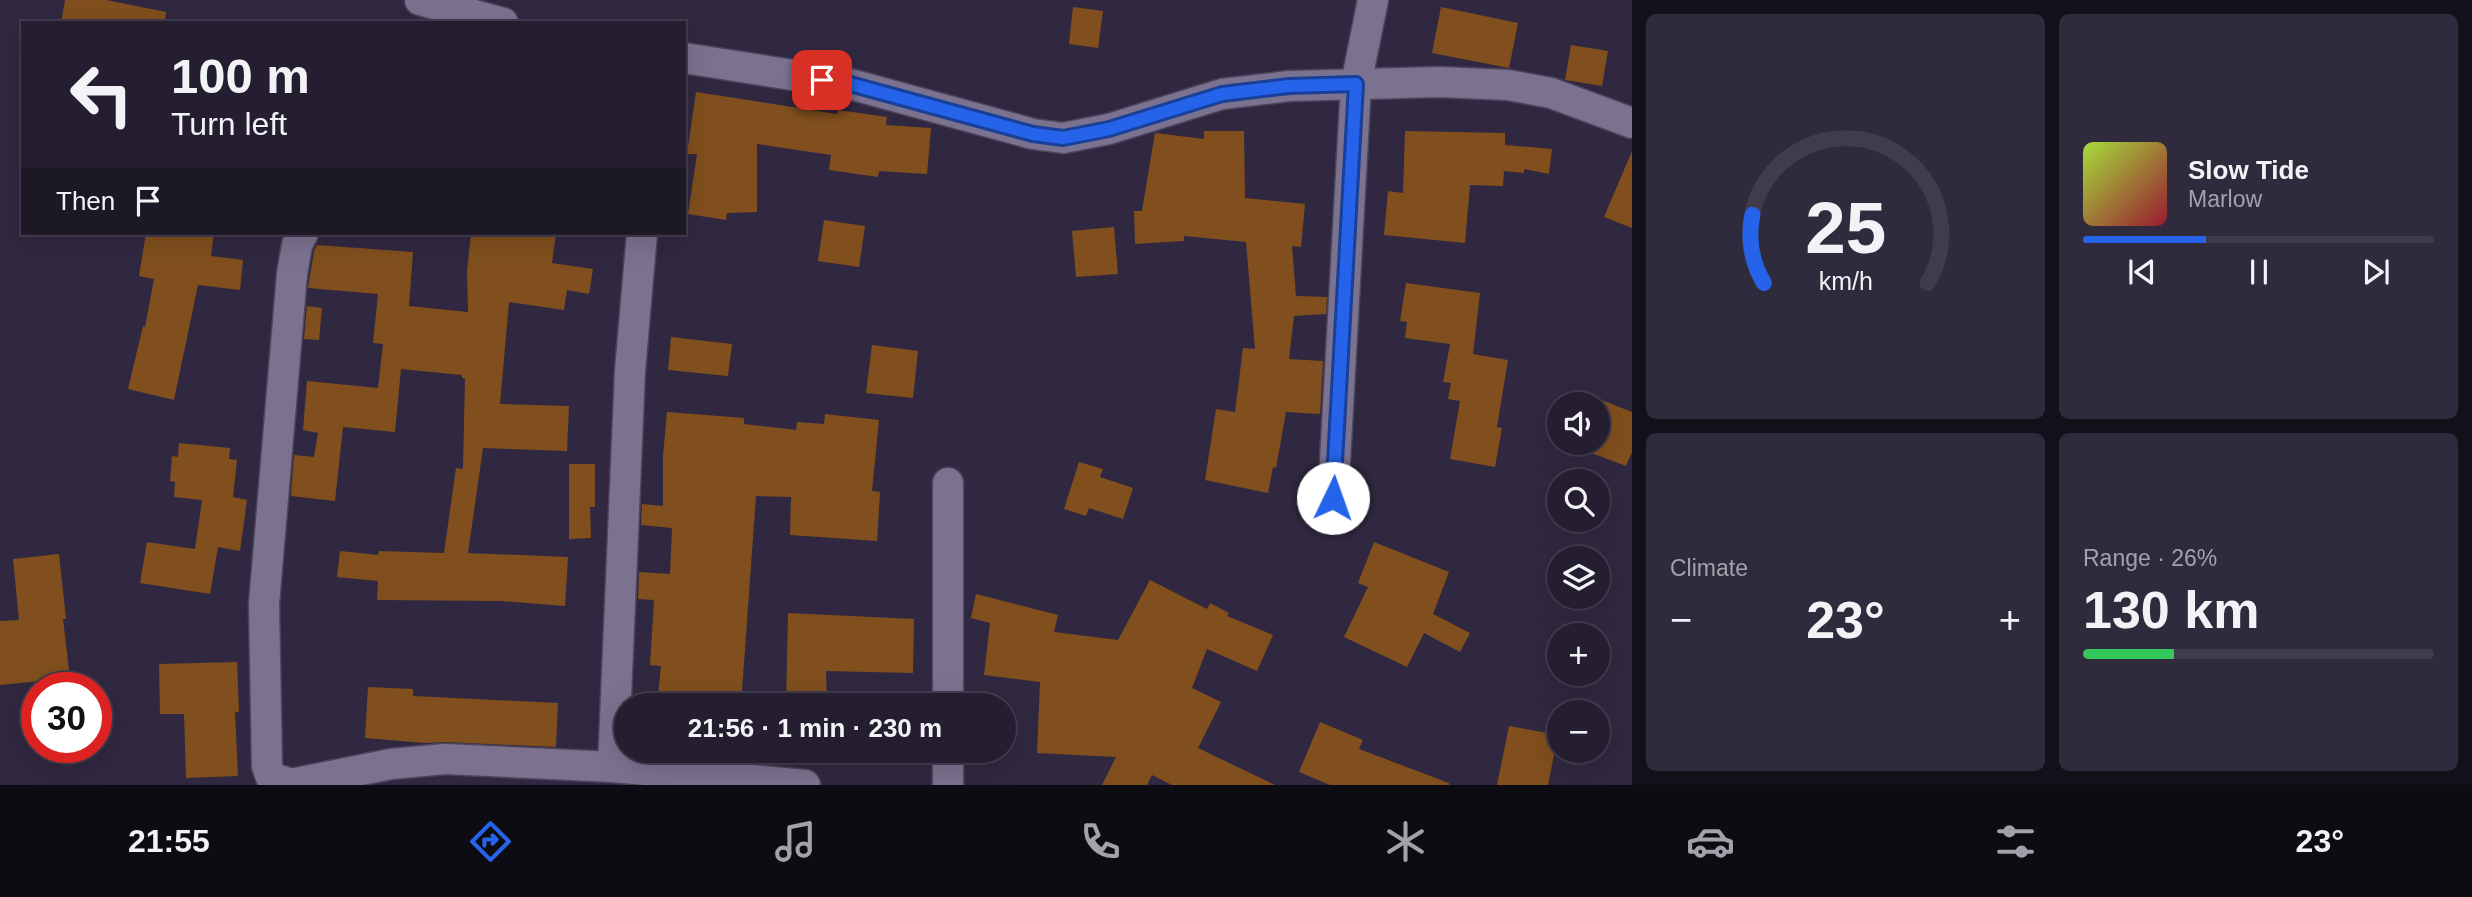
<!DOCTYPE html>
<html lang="en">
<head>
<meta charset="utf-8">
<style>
	:root { --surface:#241e30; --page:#302b3c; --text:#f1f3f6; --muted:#a3a2ab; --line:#413c4c; --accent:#2563eb }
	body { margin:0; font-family:Helvetica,sans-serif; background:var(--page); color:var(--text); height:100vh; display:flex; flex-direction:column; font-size:26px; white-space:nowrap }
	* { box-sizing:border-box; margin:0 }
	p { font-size:23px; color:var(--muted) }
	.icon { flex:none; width:38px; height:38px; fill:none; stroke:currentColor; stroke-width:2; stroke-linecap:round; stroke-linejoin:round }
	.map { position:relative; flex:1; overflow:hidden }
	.drawer { display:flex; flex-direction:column; gap:14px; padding:14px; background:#14101a; width:840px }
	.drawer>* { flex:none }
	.banner { position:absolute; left:21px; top:21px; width:665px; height:214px; border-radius:0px; box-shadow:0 7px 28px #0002,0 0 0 2px var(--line); background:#241e30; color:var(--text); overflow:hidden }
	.fabs { position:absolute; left:1547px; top:392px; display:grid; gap:14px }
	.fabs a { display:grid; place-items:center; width:63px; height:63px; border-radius:50%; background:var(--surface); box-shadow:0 7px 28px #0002,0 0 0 2px var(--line); font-size:35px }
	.speed { position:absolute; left:21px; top:672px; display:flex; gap:14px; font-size:35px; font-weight:700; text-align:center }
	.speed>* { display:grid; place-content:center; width:91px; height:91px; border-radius:50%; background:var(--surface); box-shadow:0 7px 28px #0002,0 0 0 2px var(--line); line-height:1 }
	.speed .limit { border:10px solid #d22; background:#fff; color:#111 }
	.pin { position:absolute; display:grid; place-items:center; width:60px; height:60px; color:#fff; margin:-30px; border-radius:14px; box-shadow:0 4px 10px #0006 }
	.me { position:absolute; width:77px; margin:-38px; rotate:3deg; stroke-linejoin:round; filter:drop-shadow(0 0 5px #0008) }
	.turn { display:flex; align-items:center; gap:24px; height:147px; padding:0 35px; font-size:32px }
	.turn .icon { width:91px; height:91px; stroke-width:2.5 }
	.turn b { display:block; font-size:49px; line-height:60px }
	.then { display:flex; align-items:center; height:66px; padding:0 35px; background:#0003; gap:14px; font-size:26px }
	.big { font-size:52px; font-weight:700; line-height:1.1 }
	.drawer .card { flex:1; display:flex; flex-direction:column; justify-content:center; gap:10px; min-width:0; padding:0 24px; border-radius:10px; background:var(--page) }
	.drawer .dial { align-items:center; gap:0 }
	.dial svg { height:182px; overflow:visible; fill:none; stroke:var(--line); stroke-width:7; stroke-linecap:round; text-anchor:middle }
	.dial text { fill:var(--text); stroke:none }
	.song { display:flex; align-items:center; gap:21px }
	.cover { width:84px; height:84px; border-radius:10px; background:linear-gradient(135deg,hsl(80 70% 55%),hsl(350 70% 35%)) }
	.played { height:7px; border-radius:4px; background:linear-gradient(90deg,var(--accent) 35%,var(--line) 35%) }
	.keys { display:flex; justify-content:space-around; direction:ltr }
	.heat { display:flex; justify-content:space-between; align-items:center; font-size:38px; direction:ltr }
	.charge { height:10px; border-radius:5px; background:linear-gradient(90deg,#34c759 26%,var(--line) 0) }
	.drawer .tiles { flex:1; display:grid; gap:14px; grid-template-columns:repeat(2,1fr) }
	.trip { position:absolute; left:614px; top:693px; width:402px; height:70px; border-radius:35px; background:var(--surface); box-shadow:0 7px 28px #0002,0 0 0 2px var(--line); font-weight:700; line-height:70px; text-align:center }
	.tab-bar { display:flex; height:112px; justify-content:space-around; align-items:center; background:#0e0c13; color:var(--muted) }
	.tab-bar .icon { width:49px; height:49px }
	.tab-bar .selected { color:var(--accent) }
	.tab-bar b { font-size:32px; color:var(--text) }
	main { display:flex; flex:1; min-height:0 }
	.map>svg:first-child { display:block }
</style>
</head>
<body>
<main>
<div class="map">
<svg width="1632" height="785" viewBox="0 0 1632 785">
	<rect width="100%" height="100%" fill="#302840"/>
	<path fill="#804f1d" d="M 65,0 L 106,0 L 166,12 L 165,23 L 61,23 Z
		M 1073,7 L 1103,11 L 1098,48 L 1069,44 Z
		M 1441,7 L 1518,23 L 1509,68 L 1432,53 Z
		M 1571,45 L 1608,51 L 1602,86 L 1565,80 Z
		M 696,92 L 837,114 L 838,110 L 887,117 L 886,125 L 931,128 L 927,174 L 879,171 L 878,177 L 829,170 L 831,155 L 757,144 L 757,212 L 727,213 L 726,220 L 688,214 L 697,154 L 687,154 Z
		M 1204,131 L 1244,131 L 1245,198 L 1305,204 L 1301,247 L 1292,246 L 1296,296 L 1327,297 L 1326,314 L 1294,316 L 1289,359 L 1323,361 L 1320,414 L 1286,412 L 1276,468 L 1273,467 L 1268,493 L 1205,480 L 1216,409 L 1235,412 L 1243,348 L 1255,349 L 1246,242 L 1184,236 L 1184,241 L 1135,244 L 1134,211 L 1142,211 L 1155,133 L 1204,139 Z
		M 1405,131 L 1505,133 L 1505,145 L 1552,149 L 1549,174 L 1524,169 L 1524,173 L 1504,171 L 1503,186 L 1470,185 L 1465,243 L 1384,235 L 1388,191 L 1403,193 Z
		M 1632,151 L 1632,228 L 1604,217 Z
		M 824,220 L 865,226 L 859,267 L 818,261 Z
		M 1114,227 L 1118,274 L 1076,277 L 1072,231 Z
		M 146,233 L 214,233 L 211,256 L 243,260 L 240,290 L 198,285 L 174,400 L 128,389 L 143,326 L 145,327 L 154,279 L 139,276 Z
		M 471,233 L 556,233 L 552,263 L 593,269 L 589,294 L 567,290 L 564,310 L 509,302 L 500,404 L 569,406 L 567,451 L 483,448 L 468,553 L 568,557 L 565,606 L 500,601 L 377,600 L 378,581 L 337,577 L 340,551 L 378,555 L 379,551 L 444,553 L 456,468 L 463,469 L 465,378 L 462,378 L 462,375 L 401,369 L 395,432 L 343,427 L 335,501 L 291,496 L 294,455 L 314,457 L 318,433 L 303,430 L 307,381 L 378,388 L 383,344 L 373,343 L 378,294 L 308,288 L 314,251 L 317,245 L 413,252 L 409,306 L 468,312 L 467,271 Z
		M 1406,283 L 1480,293 L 1473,354 L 1508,360 L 1497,427 L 1502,428 L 1495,467 L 1450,459 L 1460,401 L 1448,399 L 1451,383 L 1443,382 L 1450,344 L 1405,338 L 1407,322 L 1400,321 Z
		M 307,306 L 322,308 L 319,340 L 304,339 Z
		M 671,337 L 732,344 L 728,376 L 668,370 Z
		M 872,345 L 918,351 L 913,398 L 866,393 Z
		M 1584,393 L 1632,412 L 1632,452 L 1626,466 L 1565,443 L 1598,443 L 1598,404 L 1580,404 Z
		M 667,412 L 744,418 L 744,424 L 796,430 L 797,422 L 824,424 L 825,414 L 879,420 L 872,491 L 880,492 L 877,541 L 790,535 L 791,497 L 756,496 L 741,705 L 657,705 L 661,666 L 650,665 L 654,600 L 638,599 L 639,572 L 670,574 L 672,528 L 641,525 L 642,504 L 663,506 L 663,456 Z
		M 179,443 L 230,448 L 229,459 L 237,460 L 233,497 L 247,500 L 240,551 L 218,547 L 210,594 L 140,583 L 147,542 L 195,549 L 202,500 L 174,497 L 175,482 L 170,481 L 172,456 L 178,457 Z
		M 1079,462 L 1103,469 L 1100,477 L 1133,488 L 1123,519 L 1089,508 L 1086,516 L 1064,509 Z
		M 569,464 L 595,464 L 595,507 L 590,507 L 591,538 L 569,539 Z
		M 1374,542 L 1449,572 L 1433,614 L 1470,633 L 1460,652 L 1424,633 L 1407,667 L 1344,637 L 1368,587 L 1358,583 Z
		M 59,554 L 66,619 L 63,619 L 70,678 L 0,685 L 0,621 L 19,620 L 13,559 Z
		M 1150,580 L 1207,609 L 1210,603 L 1229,613 L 1227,616 L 1273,635 L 1257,671 L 1207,649 L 1192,688 L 1221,702 L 1198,748 L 1275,785 L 1172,785 L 1152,775 L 1147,785 L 1102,785 L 1116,757 L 1037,753 L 1040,682 L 984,675 L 990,623 L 971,618 L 976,594 L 1058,615 L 1054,632 L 1118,640 Z
		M 788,613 L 914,619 L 913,673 L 826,671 L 827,705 L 786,705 Z
		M 237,662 L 239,712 L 235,712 L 238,776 L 186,778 L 184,714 L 160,714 L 159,664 Z
		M 368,687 L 413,689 L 413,696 L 558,703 L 556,747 L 446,742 L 425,743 L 365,738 Z
		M 1320,722 L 1363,740 L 1359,749 L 1449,783 L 1449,785 L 1330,785 L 1299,772 Z
		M 1509,726 L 1558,735 L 1548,785 L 1497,785 Z"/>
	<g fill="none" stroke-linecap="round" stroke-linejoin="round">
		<g stroke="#4c455a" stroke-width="33">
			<path id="minor" d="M 420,0 L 503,23
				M 684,58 L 850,84 L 1033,134 L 1063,138 L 1109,129 L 1222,94 L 1289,86 L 1440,82 L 1508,85 L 1551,93 L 1632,123
				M 303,233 L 297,245 L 292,274 L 264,604 L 267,766 L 271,777 L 291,784 L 391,764 L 445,759 L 613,767 L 805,785
				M 948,483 L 948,705
				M 1333,497 L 1356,84 L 1373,0
				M 948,751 L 948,785
				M 613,767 L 630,371 L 642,233"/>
		</g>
		<use href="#minor" stroke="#7b728f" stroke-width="30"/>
	</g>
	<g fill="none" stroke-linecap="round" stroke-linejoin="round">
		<g stroke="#184099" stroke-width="18">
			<path id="route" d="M 822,80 L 850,84 L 1033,134 L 1063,138 L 1109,129 L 1222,94 L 1289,86 L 1356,84 L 1333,498"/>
		</g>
		<use href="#route" stroke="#2563eb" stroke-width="12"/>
	</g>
</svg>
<div class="fabs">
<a><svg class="icon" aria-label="sound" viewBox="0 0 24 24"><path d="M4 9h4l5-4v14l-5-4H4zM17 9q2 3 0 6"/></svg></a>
<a><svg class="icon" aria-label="search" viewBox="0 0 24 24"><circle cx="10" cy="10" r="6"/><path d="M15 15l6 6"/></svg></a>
<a><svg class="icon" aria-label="layers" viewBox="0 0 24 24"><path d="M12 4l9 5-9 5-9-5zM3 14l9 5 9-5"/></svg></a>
<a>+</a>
<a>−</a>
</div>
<div class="speed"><div class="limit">30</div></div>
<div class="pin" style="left:822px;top:80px;background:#d93025"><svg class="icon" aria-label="arrive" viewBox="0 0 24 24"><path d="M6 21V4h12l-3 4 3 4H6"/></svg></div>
<svg class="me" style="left:1333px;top:498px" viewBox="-20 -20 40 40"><circle r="19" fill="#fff"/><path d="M0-13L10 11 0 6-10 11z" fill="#2563eb"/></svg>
<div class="trip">21:56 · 1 min · 230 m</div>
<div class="banner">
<div class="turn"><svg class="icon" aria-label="left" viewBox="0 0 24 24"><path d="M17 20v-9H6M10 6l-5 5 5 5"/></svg><div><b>100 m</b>Turn left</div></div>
<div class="then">Then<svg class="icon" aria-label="arrive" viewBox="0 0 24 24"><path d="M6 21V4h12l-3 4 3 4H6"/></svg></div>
</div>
</div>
<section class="drawer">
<div class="tiles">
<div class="card dial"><svg viewBox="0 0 100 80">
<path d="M14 69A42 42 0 1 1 86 69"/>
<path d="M14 69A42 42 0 0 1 9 39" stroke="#2563eb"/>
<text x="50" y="56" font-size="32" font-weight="700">25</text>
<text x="50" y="72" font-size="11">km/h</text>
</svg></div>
<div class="card">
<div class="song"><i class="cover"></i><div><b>Slow Tide</b><p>Marlow</p></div></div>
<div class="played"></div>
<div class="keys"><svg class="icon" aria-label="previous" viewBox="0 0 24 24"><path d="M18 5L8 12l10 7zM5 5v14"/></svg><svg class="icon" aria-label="pause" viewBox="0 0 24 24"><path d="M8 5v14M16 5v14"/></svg><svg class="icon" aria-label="next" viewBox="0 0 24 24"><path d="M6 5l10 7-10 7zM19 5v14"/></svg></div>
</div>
<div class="card"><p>Climate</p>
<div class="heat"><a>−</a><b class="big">23°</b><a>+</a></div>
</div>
<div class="card"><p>Range · 26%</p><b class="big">130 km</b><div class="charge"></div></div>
</div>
</section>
</main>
<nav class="tab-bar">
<b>21:55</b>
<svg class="icon selected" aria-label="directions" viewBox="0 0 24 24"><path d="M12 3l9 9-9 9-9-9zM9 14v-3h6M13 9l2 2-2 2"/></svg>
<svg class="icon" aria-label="music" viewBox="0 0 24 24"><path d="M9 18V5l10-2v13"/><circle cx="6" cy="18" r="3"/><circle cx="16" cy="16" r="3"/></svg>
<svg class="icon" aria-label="phone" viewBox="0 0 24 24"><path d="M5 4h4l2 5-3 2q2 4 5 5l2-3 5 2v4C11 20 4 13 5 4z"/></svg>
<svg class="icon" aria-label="climate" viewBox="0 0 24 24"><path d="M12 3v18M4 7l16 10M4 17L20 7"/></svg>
<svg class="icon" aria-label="car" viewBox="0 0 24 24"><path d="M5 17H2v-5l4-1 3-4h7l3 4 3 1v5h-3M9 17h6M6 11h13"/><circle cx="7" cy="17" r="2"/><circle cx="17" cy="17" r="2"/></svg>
<svg class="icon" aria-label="filters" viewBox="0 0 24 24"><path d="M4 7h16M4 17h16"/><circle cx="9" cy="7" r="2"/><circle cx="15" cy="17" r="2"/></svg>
<b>23°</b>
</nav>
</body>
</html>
